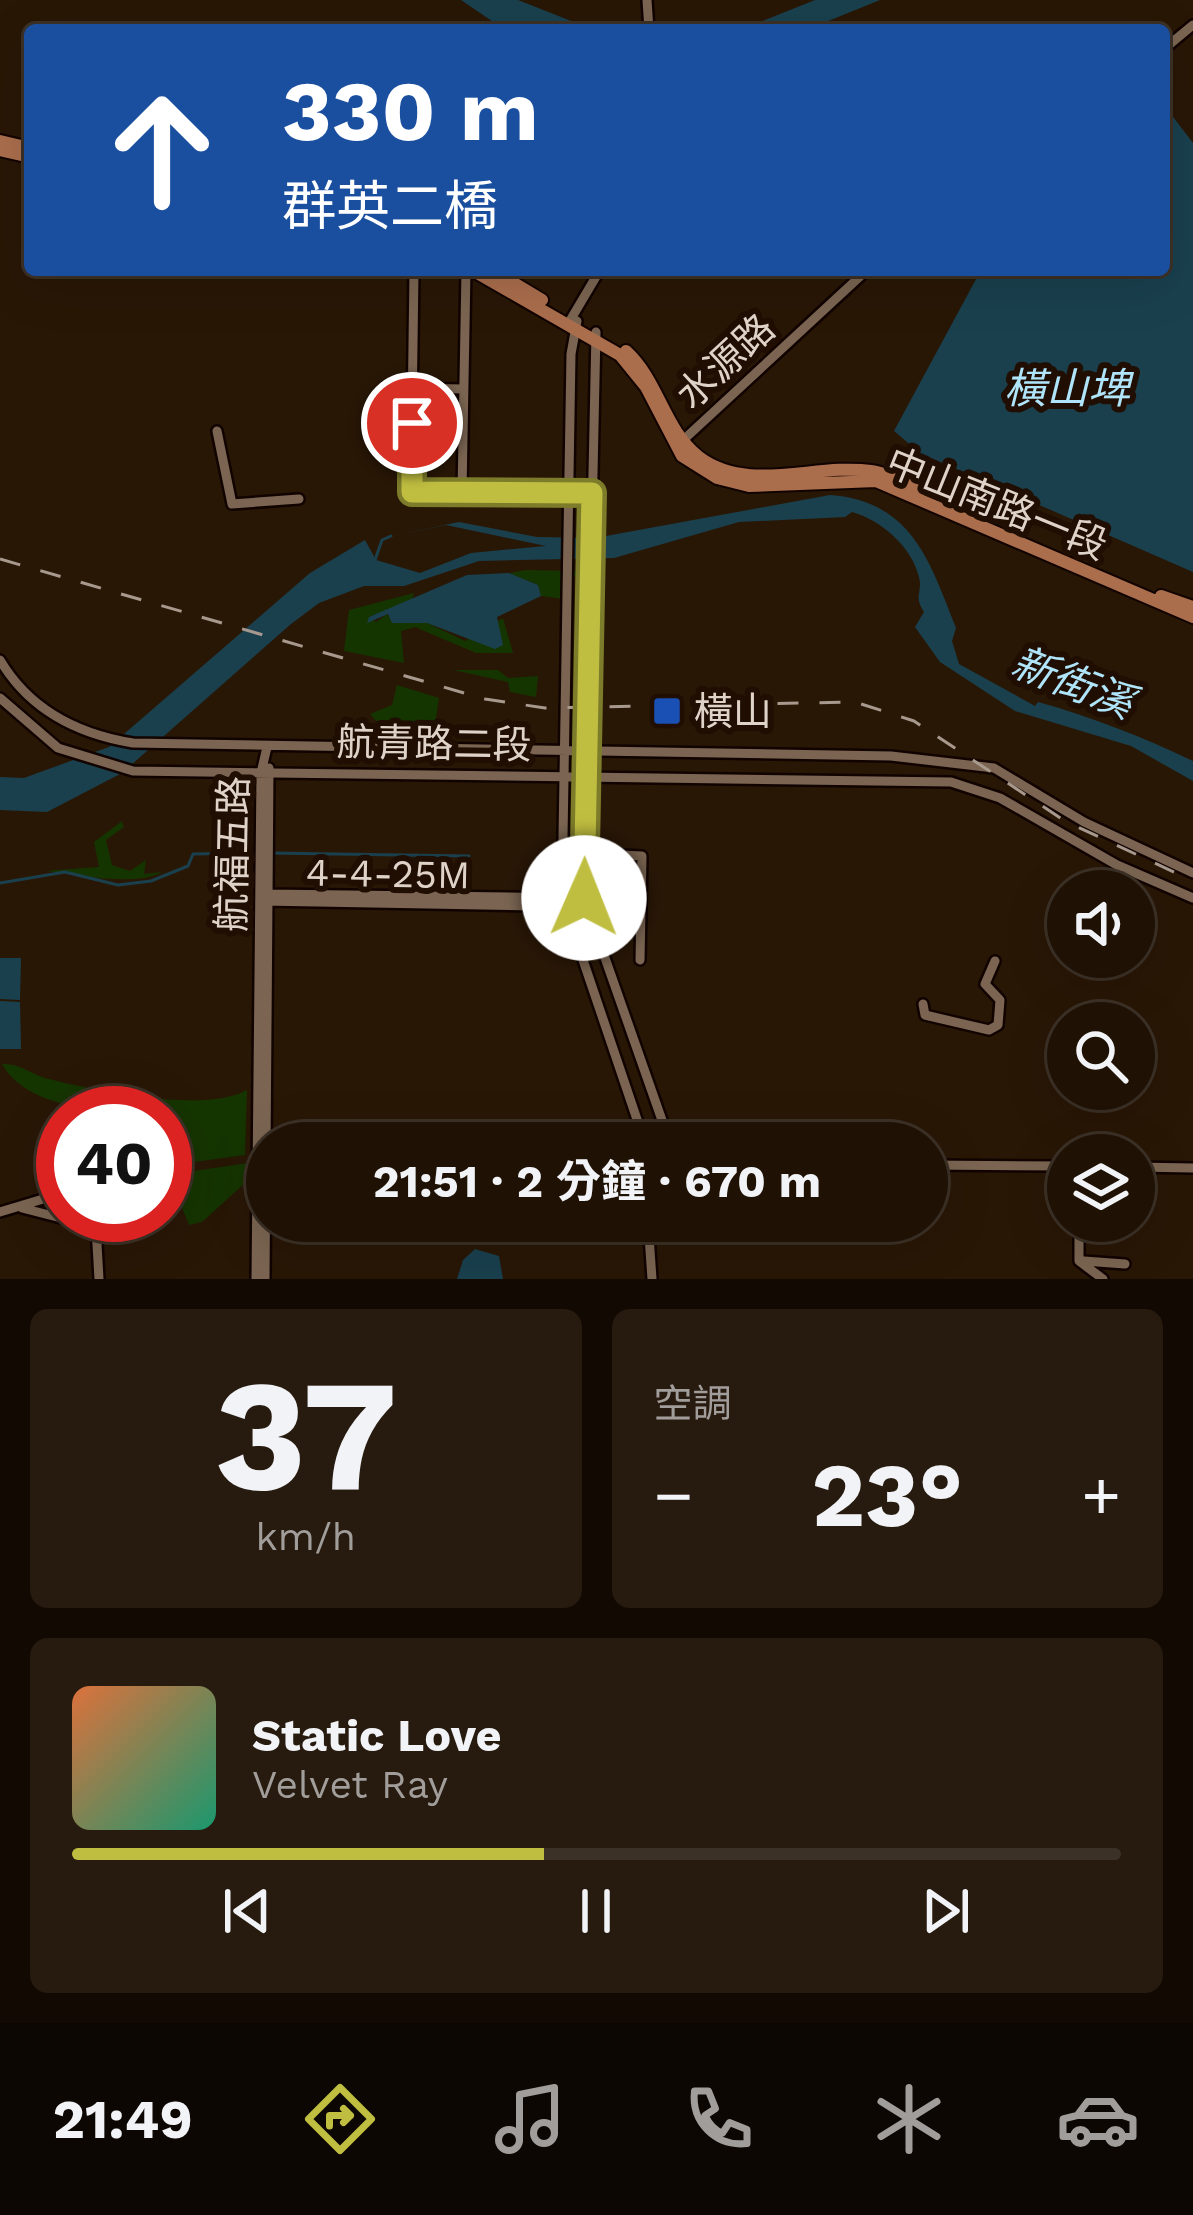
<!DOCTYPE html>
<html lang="zh-TW">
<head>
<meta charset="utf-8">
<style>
	:root { --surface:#1f1104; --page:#271a0e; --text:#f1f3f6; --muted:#a19d9a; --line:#3c3126; --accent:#c0be40 }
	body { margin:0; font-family:"Work Sans","Noto Sans TC",sans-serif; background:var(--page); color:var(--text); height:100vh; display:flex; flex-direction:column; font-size:45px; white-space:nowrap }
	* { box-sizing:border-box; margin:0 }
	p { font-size:39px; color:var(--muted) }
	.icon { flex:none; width:66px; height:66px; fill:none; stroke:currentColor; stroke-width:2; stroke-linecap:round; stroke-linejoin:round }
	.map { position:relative; height:1279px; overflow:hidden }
	.details { display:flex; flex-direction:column; gap:30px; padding:30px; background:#110902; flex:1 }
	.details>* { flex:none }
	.hud { position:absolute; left:24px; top:24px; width:1146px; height:252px; border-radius:12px; box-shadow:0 12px 48px #0002,0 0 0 3px var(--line); background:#1a4fa0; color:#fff; overflow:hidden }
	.tools { position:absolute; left:1047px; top:870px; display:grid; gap:24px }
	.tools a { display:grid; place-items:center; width:108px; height:108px; border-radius:50%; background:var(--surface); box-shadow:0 12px 48px #0002,0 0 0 3px var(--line); font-size:60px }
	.speed { position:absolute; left:36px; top:1086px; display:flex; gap:24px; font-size:60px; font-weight:700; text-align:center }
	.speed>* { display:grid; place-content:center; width:156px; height:156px; border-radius:50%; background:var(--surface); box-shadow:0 12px 48px #0002,0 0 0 3px var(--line); line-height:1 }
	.speed .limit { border:18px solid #d22; background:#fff; color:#111 }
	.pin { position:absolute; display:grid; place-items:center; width:102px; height:102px; color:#fff; margin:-51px; border:6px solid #fff; border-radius:50%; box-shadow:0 3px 12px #0007 }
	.me { position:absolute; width:132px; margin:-66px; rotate:1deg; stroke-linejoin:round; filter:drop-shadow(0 0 9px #0008) }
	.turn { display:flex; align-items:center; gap:42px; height:252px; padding:0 60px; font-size:54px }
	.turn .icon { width:156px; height:156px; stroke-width:2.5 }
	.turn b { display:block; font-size:84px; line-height:102px }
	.big { font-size:90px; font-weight:700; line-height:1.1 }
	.details .tile { flex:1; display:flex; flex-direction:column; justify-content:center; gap:18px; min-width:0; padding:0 42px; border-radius:18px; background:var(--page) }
	.details .dial { align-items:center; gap:0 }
	.dial b { font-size:156px; line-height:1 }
	.song { display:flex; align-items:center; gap:36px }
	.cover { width:144px; height:144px; border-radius:18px; background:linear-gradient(135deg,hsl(20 70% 55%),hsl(160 70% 35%)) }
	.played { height:12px; border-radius:6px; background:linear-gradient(90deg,var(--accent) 45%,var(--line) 45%) }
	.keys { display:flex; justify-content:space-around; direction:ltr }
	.heat { display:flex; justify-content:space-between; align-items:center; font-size:66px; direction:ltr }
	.details .tiles { flex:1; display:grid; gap:30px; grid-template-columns:1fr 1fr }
	.tile:last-child { grid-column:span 2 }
	.trip { position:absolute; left:246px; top:1122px; width:702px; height:120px; border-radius:60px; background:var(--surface); box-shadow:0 12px 48px #0002,0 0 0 3px var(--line); font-weight:700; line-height:120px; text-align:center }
	.tab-bar { display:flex; height:192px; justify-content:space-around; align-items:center; background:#0c0702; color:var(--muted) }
	.tab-bar .icon { width:84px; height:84px }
	.tab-bar .active { color:var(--accent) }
	.tab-bar b { font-size:54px; color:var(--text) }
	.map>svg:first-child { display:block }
</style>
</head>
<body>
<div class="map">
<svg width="1193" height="1279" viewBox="0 0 1193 1279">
	<rect width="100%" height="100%" fill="#291706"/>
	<path fill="#153500" d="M 526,570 L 575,571 L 578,574 L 568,580 L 564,599 L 541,596 L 538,585 L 509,573 Z
		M 414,593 L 412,600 L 369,617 L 376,622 L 387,614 L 393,623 L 427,623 L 465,641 L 503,618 L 513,653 L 476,653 L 415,627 L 401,631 L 404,663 L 344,651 L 349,610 Z
		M 453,670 L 498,670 L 508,678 L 538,676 L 536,697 L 510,692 L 508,682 Z
		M 397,685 L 439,698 L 435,725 L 445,739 L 398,737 L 399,731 L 391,730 L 389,737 L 377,737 L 379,724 L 370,714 L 392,705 Z
		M 122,821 L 124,827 L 106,840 L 112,865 L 130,871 L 146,860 L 144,874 L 162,872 C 136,887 78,875 46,871 L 99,867 L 94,842 Z
		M 2,1064 C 19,1063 29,1073 45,1078 C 91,1090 205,1114 247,1090 L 245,1155 L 165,1166 L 165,1113 C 114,1113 29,1112 2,1064 Z
		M 263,1161 L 266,1164 L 202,1222 L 189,1225 L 180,1203 L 165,1203 L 165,1175 Z"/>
	<path fill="#1a404e" d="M 461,0 L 518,0 L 594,30 L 505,30 Z
		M 815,0 L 880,0 L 806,30 L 740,30 Z
		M 1164,105 L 1193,143 L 1193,572 L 920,453 L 894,431 L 981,270 L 1164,270 Z
		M 830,495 C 912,501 930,562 956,628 L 952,641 L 959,664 L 1035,706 L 1038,702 C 1092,717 1143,737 1193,761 L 1193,781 L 1131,746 L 1015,711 L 940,662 L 915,627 L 924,612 C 913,595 923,593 919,577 C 912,547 881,520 852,512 L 845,517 L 739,522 L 614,558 L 479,561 L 404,586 L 364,586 L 319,603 L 291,624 L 122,773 L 47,812 L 0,810 L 0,777 L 24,778 L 109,747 L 310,573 L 365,540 L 376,560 L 420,573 L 471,553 L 546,546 L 446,525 L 391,536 L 459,522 L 537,537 L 595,538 Z
		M 509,573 L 538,585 L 541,596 L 497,617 L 503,645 L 495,649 L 427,623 L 392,623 L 388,614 L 367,623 L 369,617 L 467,575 Z
		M 0,958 L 21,958 L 20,1000 L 0,999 Z
		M 0,1001 L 20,1002 L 21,1049 L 0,1049 Z
		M 475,1249 L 499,1256 L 503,1279 L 457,1279 L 463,1260 Z"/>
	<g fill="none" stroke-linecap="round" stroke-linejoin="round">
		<path stroke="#1a404e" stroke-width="3" d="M 375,560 L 382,540 L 391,536
			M 270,853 L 469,856
			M 0,883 L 65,872 L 118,885 L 151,881 L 188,866 L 193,854 L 255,853"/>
		<g stroke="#110300" stroke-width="14">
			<path id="minor" d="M 647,0 L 649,30
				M 1164,49 L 1193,25
				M 414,270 L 411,492 L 592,493
				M 577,321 L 571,354 L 562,898 L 645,1143
				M 568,324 L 600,270
				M 596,332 L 584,898 L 670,1143
				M 413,388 L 463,389
				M 217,431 L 232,504 L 299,499
				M 680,443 L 867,270
				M 462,492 L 466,270
				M 0,660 C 29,709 77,734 133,743 L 891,756 L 994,768 L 1084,822 L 1193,873
				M 0,698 L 58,748 L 133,771 L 951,782 L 1000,798 L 1117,865 L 1193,898
				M 597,854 L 642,856 L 640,960
				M 266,894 L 584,898
				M 262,901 L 587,907
				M 923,1004 L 925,1015 L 989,1030 L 998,1025 L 1000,1000 L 985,984 L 995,961
				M 927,1165 L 1068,1166
				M 1134,1167 L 1193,1168
				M 22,1208 L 96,1227 L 99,1279
				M 0,1212 L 63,1193
				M 648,1221 L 652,1279
				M 1079,1221 L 1079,1261 L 1103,1279
				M 1084,1261 L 1125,1264
				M 256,1279 L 261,773 L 267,747
				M 265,1279 L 269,768"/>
		</g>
		<g stroke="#110300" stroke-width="16">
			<path id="major" d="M 0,141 L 30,148
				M 0,150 L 30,157
				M 472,270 L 620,355 L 646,387 L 682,456 L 717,478 L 749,486 L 876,481 L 1193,617
				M 492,270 L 542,300
				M 626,351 C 659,381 664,430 699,457 C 748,494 815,463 871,471 C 890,474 907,482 924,489
				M 1161,596 L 1193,607"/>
		</g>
		<use href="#minor" stroke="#7b6552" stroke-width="9"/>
		<use href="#major" stroke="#aa6e4d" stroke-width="12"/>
		<path stroke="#a7998d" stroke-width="3" stroke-dasharray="21 21" stroke-linecap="butt" d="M 0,559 L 485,699 L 545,708 L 855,702 L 914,721 L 1065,821 L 1193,881"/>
	</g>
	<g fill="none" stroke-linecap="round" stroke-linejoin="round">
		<g stroke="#7d7c2a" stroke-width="30">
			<path id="route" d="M 412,423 L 412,492 L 592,493 L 584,898"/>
		</g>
		<use href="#route" stroke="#c0be40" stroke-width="21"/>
	</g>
	<rect fill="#1a4fb4" stroke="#1f0e01" stroke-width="4.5" x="652" y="696" width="30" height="30" rx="6"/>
	<g text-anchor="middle" stroke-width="12" stroke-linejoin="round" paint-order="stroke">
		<g font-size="39" fill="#dfd2c8" stroke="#1f0e01">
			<text transform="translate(725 361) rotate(-43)" y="14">水源路</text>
			<text transform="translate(997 503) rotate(22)" y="14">中山南路一段</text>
			<text transform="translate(434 743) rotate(1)" y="14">航青路二段</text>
			<text transform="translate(232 854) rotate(-89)" y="14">航福五路</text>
			<text transform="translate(388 873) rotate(1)" y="14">4-4-25M</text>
		</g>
		<g font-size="39" fill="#dfd2c8" stroke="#1f0e01" text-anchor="start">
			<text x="694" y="725">橫山</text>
		</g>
		<g font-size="42" font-style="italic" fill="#afe4fa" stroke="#1f0e01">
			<text x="1067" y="403">橫山埤</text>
			<text transform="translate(1073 682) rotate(21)" y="15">新街溪</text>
		</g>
	</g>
</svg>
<div class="tools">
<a><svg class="icon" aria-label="sound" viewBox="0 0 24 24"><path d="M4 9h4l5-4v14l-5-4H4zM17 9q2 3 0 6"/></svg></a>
<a><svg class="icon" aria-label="search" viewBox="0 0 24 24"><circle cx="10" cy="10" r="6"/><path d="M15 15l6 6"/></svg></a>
<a><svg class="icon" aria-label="layers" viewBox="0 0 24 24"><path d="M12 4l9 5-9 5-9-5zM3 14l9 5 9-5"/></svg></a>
</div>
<div class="speed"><div class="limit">40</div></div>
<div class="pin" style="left:412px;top:423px;background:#d93025"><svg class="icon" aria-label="arrive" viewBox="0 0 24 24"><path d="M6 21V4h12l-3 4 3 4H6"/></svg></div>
<svg class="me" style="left:584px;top:898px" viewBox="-20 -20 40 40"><circle r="19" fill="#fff"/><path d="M0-13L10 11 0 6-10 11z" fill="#c0be40"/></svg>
<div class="trip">21:51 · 2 分鐘 · 670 m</div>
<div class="hud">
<div class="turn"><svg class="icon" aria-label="ahead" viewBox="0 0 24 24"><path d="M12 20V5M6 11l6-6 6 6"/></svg><div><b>330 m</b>群英二橋</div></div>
</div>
</div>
<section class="details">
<div class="tiles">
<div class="tile dial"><b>37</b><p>km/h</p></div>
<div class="tile"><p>空調</p>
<div class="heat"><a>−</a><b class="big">23°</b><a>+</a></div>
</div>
<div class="tile">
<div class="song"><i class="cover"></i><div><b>Static Love</b><p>Velvet Ray</p></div></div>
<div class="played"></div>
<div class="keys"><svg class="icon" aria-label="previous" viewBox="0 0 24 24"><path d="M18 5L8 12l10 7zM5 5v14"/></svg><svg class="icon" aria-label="pause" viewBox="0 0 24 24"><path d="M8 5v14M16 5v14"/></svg><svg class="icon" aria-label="next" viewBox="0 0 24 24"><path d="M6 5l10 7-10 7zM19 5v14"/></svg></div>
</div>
</div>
</section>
<nav class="tab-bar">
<b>21:49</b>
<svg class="icon active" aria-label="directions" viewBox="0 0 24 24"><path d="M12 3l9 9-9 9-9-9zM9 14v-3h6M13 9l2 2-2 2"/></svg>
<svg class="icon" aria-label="music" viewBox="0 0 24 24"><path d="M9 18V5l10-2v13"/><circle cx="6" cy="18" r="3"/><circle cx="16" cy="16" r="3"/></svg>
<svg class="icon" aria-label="phone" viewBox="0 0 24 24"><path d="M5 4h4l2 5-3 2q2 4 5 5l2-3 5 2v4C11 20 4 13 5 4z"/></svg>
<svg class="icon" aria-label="climate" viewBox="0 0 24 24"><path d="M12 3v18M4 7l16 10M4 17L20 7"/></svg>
<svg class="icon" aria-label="car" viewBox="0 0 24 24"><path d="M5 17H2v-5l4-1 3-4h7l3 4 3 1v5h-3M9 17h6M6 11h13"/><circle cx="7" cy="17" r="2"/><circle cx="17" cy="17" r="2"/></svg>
</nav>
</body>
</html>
